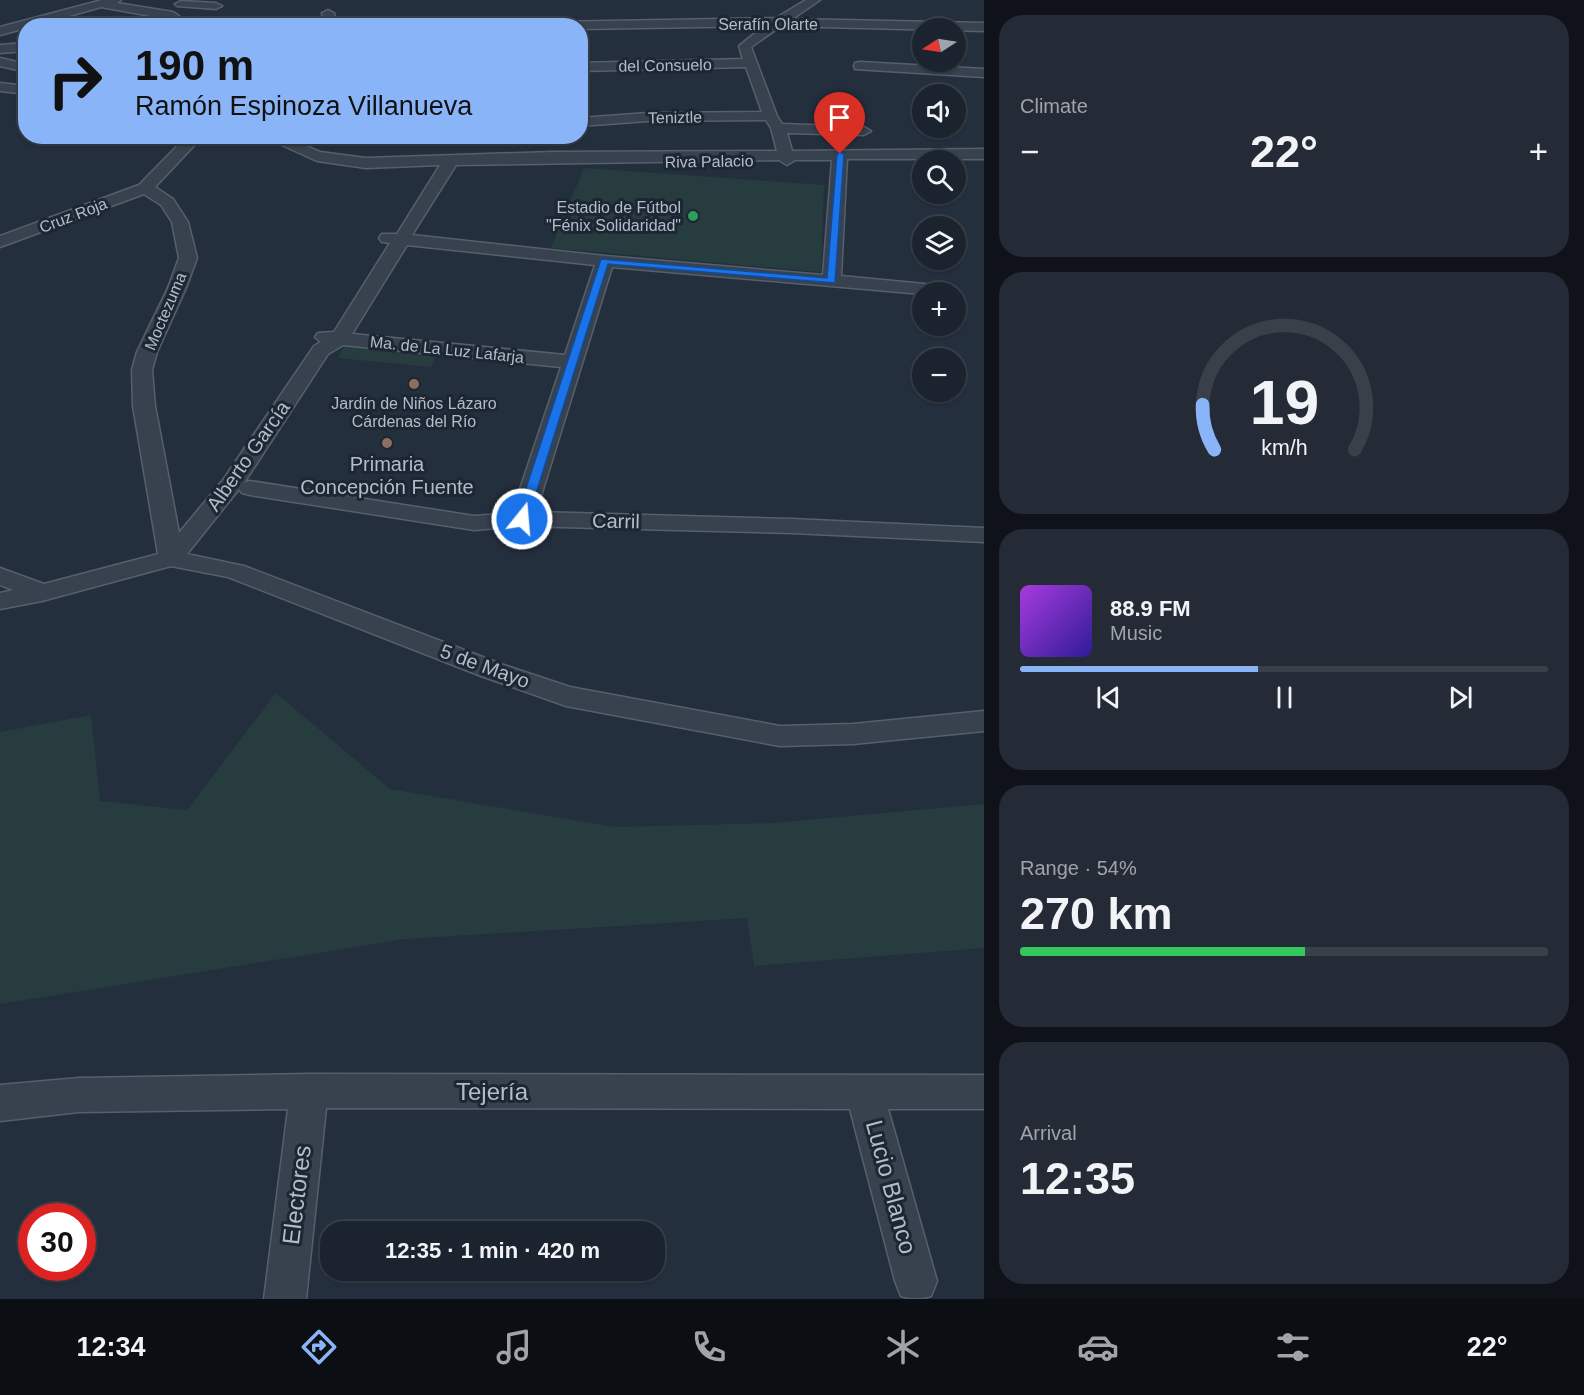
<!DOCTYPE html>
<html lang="en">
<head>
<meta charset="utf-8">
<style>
	:root { --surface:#1b232e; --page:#242b36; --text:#f1f3f6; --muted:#a0a4aa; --line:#39404a; --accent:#8ab4f8 }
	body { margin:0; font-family:Arial,sans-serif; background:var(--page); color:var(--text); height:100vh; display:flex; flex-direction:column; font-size:22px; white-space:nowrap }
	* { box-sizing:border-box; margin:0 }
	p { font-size:20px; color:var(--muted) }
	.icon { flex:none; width:33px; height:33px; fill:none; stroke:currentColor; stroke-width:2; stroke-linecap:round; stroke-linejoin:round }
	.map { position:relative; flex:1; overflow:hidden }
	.details { display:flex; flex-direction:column; gap:15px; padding:15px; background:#0f1319; width:600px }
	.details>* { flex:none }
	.banner { position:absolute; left:18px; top:18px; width:570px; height:126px; border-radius:24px; box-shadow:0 2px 4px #0004,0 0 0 2px var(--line); background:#8ab4f8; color:#111; overflow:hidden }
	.needle { width:39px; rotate:258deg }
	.controls { position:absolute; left:912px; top:18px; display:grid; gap:12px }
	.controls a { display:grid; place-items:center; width:54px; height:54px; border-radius:50%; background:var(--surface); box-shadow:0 2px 4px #0004,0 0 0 2px var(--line); font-size:30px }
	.speed { position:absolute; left:18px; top:1203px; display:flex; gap:12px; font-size:30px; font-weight:700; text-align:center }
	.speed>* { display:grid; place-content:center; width:78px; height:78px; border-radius:50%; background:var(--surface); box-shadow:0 2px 4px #0004,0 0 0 2px var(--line); line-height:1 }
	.speed .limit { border:9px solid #d22; background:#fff; color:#111 }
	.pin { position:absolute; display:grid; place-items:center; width:51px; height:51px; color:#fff; margin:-62px -26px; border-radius:50% 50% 50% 0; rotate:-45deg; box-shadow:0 0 6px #0007 }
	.pin .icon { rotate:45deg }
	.me { position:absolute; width:66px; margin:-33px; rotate:17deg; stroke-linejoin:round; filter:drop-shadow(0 0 4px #0008) }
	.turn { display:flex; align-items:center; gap:21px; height:126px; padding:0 18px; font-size:27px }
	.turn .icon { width:78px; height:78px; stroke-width:2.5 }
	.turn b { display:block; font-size:42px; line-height:51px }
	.big { font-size:45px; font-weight:600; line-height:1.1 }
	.details .tile { flex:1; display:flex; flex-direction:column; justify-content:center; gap:9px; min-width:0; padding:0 21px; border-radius:24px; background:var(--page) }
	.details .dial { align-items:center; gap:0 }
	.dial svg { height:156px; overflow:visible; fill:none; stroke:var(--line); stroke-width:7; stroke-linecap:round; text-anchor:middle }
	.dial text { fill:var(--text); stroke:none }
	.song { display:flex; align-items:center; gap:18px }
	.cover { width:72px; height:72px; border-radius:9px; background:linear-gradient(135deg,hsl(280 70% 55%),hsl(250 70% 35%)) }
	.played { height:6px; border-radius:3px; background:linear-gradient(90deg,var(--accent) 45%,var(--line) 45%) }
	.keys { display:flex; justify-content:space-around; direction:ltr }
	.heat { display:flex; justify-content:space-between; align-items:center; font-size:33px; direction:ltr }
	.charge { height:9px; border-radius:4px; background:linear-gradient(90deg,#34c759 54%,var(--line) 0) }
	.trip { position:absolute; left:320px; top:1221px; width:345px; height:60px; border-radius:24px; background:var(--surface); box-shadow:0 2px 4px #0004,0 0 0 2px var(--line); font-weight:600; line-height:60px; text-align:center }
	.tabs { display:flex; height:96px; justify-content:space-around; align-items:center; background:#0b0e12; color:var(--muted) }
	.tabs .icon { width:42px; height:42px }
	.tabs .on { color:var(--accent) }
	.tabs b { font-size:27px; color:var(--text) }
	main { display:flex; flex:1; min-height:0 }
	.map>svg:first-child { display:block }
</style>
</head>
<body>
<main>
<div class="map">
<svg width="984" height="1299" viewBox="0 0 984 1299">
	<rect width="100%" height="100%" fill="#242f3e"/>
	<path fill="#263c3f" d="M 584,168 L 824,185 L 821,272 L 551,248 Z
		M 346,343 L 438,352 L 431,367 L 338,358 Z
		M 276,693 L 390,789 L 615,827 L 773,823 L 984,804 L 984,948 L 754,966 L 747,918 L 405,939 L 0,1004 L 0,732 L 91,715 L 100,801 L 187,810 Z"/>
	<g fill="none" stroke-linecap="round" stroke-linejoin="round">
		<g stroke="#565f6c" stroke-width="3">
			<path id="minor" d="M 102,0 L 121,0 L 117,3 L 173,12 L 179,16 L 173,20 L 101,7 L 34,26 L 26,26 L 26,28 L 0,35 L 0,27 Z
				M 806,0 L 820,0 L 792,19 L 984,23 L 984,31 L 781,26 L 751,47 L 777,116 L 782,124 L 864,127 L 871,131 L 864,135 L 787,133 L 792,151 L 984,149 L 984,159 L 847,159 L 841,276 L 925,284 L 931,285 L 934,289 L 932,292 L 922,294 L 612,267 L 536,512 L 792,519 L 984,528 L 984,542 L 792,533 L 522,526 L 474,530 L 250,495 L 242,493 L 239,489 L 187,554 L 244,566 L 501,664 L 570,687 L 780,726 L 853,724 L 984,711 L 984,731 L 853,744 L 780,746 L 566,706 L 481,676 L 228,577 L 171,566 L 42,601 L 0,609 L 0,593 L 13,590 L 0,585 L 0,568 L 44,584 L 158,554 L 133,406 L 132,370 L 137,352 L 168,288 L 179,258 L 172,222 L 161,205 L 144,194 L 0,247 L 0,236 L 139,185 L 187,136 L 203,136 L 155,187 L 173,199 L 188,222 L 197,258 L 186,288 L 157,352 L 152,370 L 155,406 L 179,533 L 223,480 L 314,346 L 321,342 L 315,337 L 318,333 L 334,332 L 390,243 L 382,242 L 379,238 L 382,234 L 397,234 L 440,165 L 366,168 L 317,161 L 262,136 L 283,136 L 320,152 L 366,158 L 552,152 L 777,151 L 771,128 L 766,120 L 648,121 L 580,126 L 580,118 L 648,113 L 762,112 L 746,67 L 580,71 L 580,63 L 743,59 L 739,46 L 764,26 L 580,29 L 580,26 L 545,26 L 551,22 L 776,18 ZM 779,160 L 787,165 L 795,160 L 832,160 L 823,275 L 605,256 L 412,235 L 456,165 ZM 407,245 L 595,265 L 565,355 L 352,334 ZM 343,345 L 561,367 L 512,513 L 474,516 L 250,481 L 244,483 L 328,354 Z
				M 181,1 L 216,3 L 222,6 L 216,9 L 177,6 L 175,4 Z
				M 328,10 L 334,13 L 336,26 L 324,26 L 322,13 Z
				M 26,43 L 26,51 L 0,53 L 0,45 Z
				M 0,58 L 26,64 L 26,72 L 0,66 Z
				M 860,62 L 984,69 L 984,77 L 855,69 L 854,66 L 855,63 Z
				M 0,83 L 26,86 L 26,94 L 0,91 Z
				M 309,1074 L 984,1075 L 984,1109 L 888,1109 L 937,1281 L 931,1296 C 921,1299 911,1299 901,1296 L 895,1281 L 850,1109 L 326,1108 L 306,1299 L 264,1299 L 288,1109 L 79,1112 L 0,1121 L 0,1085 L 79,1078 Z"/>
		</g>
		<use href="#minor" fill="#38414e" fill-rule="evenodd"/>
	</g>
	<path fill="#1a73e8" stroke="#114b97" stroke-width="1.5" d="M 840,152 L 844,154 L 835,283 L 608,264 L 528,519 L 527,521 L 518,521 L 516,519 L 601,259 L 827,278 L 837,154 Z"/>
	<circle fill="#2e9e5b" stroke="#1d2633" stroke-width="2" cx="693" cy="216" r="6"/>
	<g fill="#8d6e63" stroke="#1d2633" stroke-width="2">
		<circle cx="414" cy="384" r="6"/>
		<circle cx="387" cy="443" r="6"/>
	</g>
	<g text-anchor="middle" stroke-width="6" stroke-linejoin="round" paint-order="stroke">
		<g font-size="16" fill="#b4bcc9" stroke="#1d2633">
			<text x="768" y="30">Serafín Olarte</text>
			<text transform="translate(665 65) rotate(-1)" y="6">del Consuelo</text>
			<text transform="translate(675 117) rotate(-1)" y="6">Teniztle</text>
			<text transform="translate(709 161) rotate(-1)" y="6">Riva Palacio</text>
			<text transform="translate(73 215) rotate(-21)" y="6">Cruz Roja</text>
			<text transform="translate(165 311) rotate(-67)" y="6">Moctezuma</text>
			<text transform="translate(447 349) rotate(6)" y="6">Ma. de La Luz Lafarja</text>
		</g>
		<g font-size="16" fill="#b4bcc9" stroke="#1d2633" text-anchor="end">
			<text x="681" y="213">Estadio de Fútbol<tspan x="681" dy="18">"Fénix Solidaridad"</tspan></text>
			<text x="414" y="409" text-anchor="middle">Jardín de Niños Lázaro<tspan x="414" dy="18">Cárdenas del Río</tspan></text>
		</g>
		<g font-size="20" fill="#b4bcc9" stroke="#1d2633">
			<text transform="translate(248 456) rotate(-55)" y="7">Alberto García</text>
			<text transform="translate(616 521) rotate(1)" y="7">Carril</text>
			<text transform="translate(485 666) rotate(20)" y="7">5 de Mayo</text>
		</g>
		<g font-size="20" fill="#b4bcc9" stroke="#1d2633">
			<text x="387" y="471">Primaria<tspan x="387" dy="23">Concepción Fuente</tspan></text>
		</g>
		<g font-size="24" fill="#b4bcc9" stroke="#1d2633">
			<text x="492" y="1100">Tejería</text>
			<text transform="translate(891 1187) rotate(75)" y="8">Lucio Blanco</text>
			<text transform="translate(297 1195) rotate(-83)" y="8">Electores</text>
		</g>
	</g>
</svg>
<div class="controls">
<a><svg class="needle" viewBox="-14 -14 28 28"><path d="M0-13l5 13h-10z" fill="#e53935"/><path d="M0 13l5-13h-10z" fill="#a0a4aa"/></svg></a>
<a><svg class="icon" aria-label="sound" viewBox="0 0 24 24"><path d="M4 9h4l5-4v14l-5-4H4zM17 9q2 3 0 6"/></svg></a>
<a><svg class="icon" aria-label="search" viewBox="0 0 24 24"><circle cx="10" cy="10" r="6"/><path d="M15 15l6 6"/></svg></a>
<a><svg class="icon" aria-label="layers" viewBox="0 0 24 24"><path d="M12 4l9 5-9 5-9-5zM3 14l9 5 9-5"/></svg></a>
<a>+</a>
<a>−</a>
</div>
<div class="speed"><div class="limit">30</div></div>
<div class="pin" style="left:840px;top:154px;background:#d93025"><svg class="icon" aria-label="arrive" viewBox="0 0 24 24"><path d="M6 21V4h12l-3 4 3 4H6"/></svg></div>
<svg class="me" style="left:522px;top:519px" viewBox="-20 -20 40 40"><circle r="17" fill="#1a73e8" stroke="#fff" stroke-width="3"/><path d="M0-11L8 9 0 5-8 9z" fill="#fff"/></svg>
<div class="trip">12:35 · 1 min · 420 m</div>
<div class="banner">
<div class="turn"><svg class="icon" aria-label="right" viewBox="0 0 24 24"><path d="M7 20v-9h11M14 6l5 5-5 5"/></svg><div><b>190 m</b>Ramón Espinoza Villanueva</div></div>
</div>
</div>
<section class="details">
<div class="tile"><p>Climate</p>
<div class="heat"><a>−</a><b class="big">22°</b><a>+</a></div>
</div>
<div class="tile dial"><svg viewBox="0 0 100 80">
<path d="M14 69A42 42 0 1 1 86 69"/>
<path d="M14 69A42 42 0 0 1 8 46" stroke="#8ab4f8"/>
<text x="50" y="56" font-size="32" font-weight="700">19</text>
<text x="50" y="72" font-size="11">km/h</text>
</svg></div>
<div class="tile">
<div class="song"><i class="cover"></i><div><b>88.9 FM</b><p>Music</p></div></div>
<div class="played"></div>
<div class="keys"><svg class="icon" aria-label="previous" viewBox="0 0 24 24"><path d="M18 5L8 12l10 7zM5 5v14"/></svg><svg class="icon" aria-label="pause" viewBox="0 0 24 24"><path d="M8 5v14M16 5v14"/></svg><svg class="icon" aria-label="next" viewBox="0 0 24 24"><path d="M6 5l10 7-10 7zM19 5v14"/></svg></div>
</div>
<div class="tile"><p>Range · 54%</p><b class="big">270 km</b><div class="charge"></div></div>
<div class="tile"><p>Arrival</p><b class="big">12:35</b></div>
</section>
</main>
<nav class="tabs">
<b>12:34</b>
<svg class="icon on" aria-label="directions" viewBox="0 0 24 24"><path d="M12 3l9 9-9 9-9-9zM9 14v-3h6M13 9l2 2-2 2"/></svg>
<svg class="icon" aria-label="music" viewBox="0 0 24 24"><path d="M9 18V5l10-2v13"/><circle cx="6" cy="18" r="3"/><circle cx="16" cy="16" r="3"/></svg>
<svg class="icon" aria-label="phone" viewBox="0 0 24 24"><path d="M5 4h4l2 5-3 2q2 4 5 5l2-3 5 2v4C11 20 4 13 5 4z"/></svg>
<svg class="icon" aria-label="climate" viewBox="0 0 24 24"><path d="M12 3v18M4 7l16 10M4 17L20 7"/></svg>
<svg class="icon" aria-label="car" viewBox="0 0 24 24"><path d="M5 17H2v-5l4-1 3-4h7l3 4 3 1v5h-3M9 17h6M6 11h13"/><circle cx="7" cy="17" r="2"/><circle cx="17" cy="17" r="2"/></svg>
<svg class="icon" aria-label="filters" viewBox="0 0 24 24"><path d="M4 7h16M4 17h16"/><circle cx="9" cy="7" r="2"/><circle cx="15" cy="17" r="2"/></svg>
<b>22°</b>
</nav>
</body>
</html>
